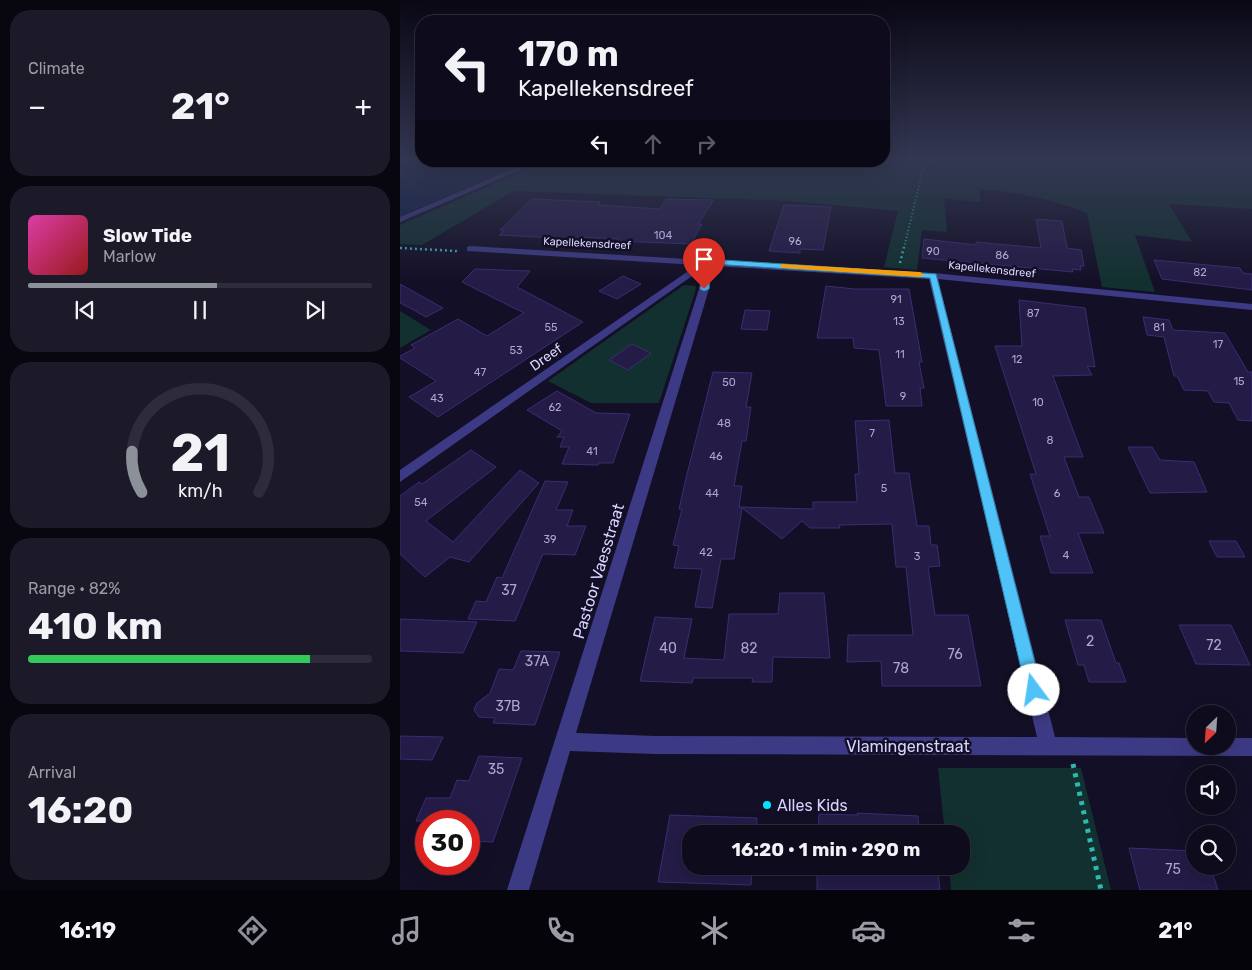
<!DOCTYPE html>
<html lang="en">
<head>
<meta charset="utf-8">
<style>
  body { margin:0; font-family:Rubik,sans-serif; background:#1c1929; color:#f1f3f6; height:100vh; display:flex; flex-direction:column; font-size:19px; white-space:nowrap }
  * { box-sizing:border-box; margin:0 }
  p { font-size:16px; color:#9b9ba3 }
  .icon { flex:none; width:28px; height:28px; fill:none; stroke:currentColor; stroke-width:2; stroke-linecap:round; stroke-linejoin:round }
  .map { position:relative; flex:1; overflow:hidden }
  .sheet { display:flex; flex-direction:column; gap:10px; padding:10px; background:#08060f; width:400px }
  .sheet>* { flex:none }
  .banner { position:absolute; left:15px; top:15px; width:475px; height:152px; border-radius:20px; box-shadow:0 5px 20px #0002,0 0 0 1px #2e2b3b; background:#0e0b1c; color:#f1f3f6; overflow:hidden }
  .needle { width:32px; rotate:205deg }
  .controls { position:absolute; left:786px; top:705px; display:grid; gap:10px }
  .controls a { display:grid; place-items:center; width:50px; height:50px; border-radius:50%; background:#0e0b1c; box-shadow:0 5px 20px #0002,0 0 0 1px #2e2b3b; font-size:25px }
  .speed { position:absolute; left:15px; top:810px; display:flex; gap:10px; font-size:25px; font-weight:700; text-align:center }
  .speed>* { display:grid; place-content:center; width:65px; height:65px; border-radius:50%; background:#0e0b1c; box-shadow:0 5px 20px #0002,0 0 0 1px #2e2b3b; line-height:1 }
  .speed .limit { border:8px solid #d22; background:#fff; color:#111 }
  .pin { position:absolute; display:grid; place-items:center; width:42px; height:42px; color:#fff; margin:-51px -21px; border-radius:50% 50% 50% 0; rotate:-45deg; box-shadow:0 0 5px #0007 }
  .pin .icon { rotate:45deg }
  .me { position:absolute; width:55px; margin:-28px; rotate:346deg; stroke-linejoin:round; filter:drop-shadow(0 0 4px #0008) }
  .turn { display:flex; align-items:center; gap:18px; height:105px; padding:0 20px; font-size:22px }
  .turn .icon { width:65px; height:65px; stroke-width:2.5 }
  .turn b { display:block; font-size:35px; line-height:42px }
  .lanes { display:flex; align-items:center; height:48px; padding:0 20px; background:#0003; justify-content:center; gap:25px; direction:ltr }
  .lanes .off { opacity:.35 }
  .big { font-size:38px; font-weight:700; line-height:1.1 }
  .sheet .widget { flex:1; display:flex; flex-direction:column; justify-content:center; gap:8px; min-width:0; padding:0 18px; border-radius:20px; background:#1c1929 }
  .sheet .dial { align-items:center; gap:0 }
  .dial svg { height:130px; overflow:visible; fill:none; stroke:#2e2b3b; stroke-width:7; stroke-linecap:round; text-anchor:middle }
  .dial text { fill:#f1f3f6; stroke:none }
  .song { display:flex; align-items:center; gap:15px }
  .cover { width:60px; height:60px; border-radius:8px; background:linear-gradient(135deg,hsl(320 70% 55%),hsl(0 70% 35%)) }
  .played { height:5px; border-radius:2px; background:linear-gradient(90deg,#8c9099 55%,#2e2b3b 55%) }
  .keys { display:flex; justify-content:space-around; direction:ltr }
  .heat { display:flex; justify-content:space-between; align-items:center; font-size:28px; direction:ltr }
  .charge { height:8px; border-radius:4px; background:linear-gradient(90deg,#34c759 82%,#2e2b3b 0) }
  .trip { position:absolute; left:282px; top:825px; width:288px; height:50px; border-radius:20px; background:#0e0b1c; box-shadow:0 5px 20px #0002,0 0 0 1px #2e2b3b; font-weight:700; line-height:50px; text-align:center }
  .tabs { display:flex; height:80px; justify-content:space-around; align-items:center; background:#06040b; color:#9b9ba3 }
  .tabs .icon { width:35px; height:35px }
  .tabs .on { color:#8c9099 }
  .tabs b { font-size:22px; color:#f1f3f6 }
  main { display:flex; flex:1; min-height:0 }
  .map>svg:first-child { display:block }
</style>
</head>
<body>
<main>
<section class="sheet">
<div class="widget"><p>Climate</p>
<div class="heat"><a>−</a><b class="big">21°</b><a>+</a></div>
</div>
<div class="widget">
<div class="song"><i class="cover"></i><div><b>Slow Tide</b><p>Marlow</p></div></div>
<div class="played"></div>
<div class="keys"><svg class="icon" aria-label="previous" viewBox="0 0 24 24"><path d="M18 5L8 12l10 7zM5 5v14"/></svg><svg class="icon" aria-label="pause" viewBox="0 0 24 24"><path d="M8 5v14M16 5v14"/></svg><svg class="icon" aria-label="next" viewBox="0 0 24 24"><path d="M6 5l10 7-10 7zM19 5v14"/></svg></div>
</div>
<div class="widget dial"><svg viewBox="0 0 100 80">
<path d="M14 69A42 42 0 1 1 86 69"/>
<path d="M14 69A42 42 0 0 1 8 44" stroke="#8c9099"/>
<text x="50" y="56" font-size="32" font-weight="700">21</text>
<text x="50" y="72" font-size="11">km/h</text>
</svg></div>
<div class="widget"><p>Range · 82%</p><b class="big">410 km</b><div class="charge"></div></div>
<div class="widget"><p>Arrival</p><b class="big">16:20</b></div>
</section>
<div class="map">
<svg width="852" height="890" viewBox="0 0 852 890">
  <rect width="100%" height="100%" fill="#130f26"/>
  <path fill="#12302f" d="M484,158H791L841,165L843,158H852V209L769,204L792,242L735,235L755,292L702,287L687,213C652,199 616,192 579,189L581,202L544,199L547,232L522,230L517,270L484,267L498,211L390,201L114,191L22,245L0,244V225L147,161H484Z
    M284,285L296,286L295,292L259,403H191L148,381Z
    M0,311L31,330L0,348Z
    M538,768H681L711,890H551L549,866H561V834H545Z"/>
  <path fill="#0a1f44" d="M20,158L21,161H128L0,216V166Z"/>
  <path fill="#241b47" stroke="#3b2d73" d="M132,199L200,202L199,205L260,209L266,199L314,200L298,224H302L291,244L218,241L219,239L176,237L174,239L99,235L104,231L100,230Z
    M384,205L431,207L423,250L400,249V253L369,251Z
    M636,219L662,221L667,248L681,250L684,266H680L681,270L672,269L673,272L522,258L524,239L576,245V242L641,248Z
    M754,260L840,268L843,273L852,274V290L762,279Z
    M75,269L130,271L117,287L183,322L38,417L9,397L36,381L0,358V356L15,348L11,345L58,319L87,336L124,313L62,282Z
    M223,276L241,284L217,299L199,291Z
    M0,284L43,308L26,317L10,308L0,303Z
    M426,286L455,289H509L522,362H519L524,388H520L522,406H486L479,350L454,348L453,338H417Z
    M619,300L685,308L695,367L687,366L692,375L653,376L683,457H664L679,497H689L704,533H678L693,573H651L640,536H650L630,474H636L595,346H622Z
    M345,310L370,311L367,330L341,329Z
    M743,317L769,320L773,330L825,333L848,372H852V421L838,420L829,403L814,402L808,391L784,390L777,376H774L764,337L747,335Z
    M232,344L251,353L228,370L209,360Z
    M313,372L352,373L346,407H351L346,441H342L334,486H342L339,507L413,509V502H457L455,474H459L455,421L489,420L495,473H509L517,526H529L531,545H537L540,566L528,567L535,615H568L581,686H482L481,661L447,662L448,635H513L506,567H496L492,524L439,525L440,528H410L402,521L382,539L342,508L334,559H321L312,608L295,607L302,569L274,568L279,546L273,545L282,509H279L286,478Z
    M157,391L196,413L230,414L213,463H199L198,465L162,464L169,447H160L164,437H157L162,431L127,410Z
    M728,447H752L760,460L794,462L807,492L750,493Z
    M71,450L96,467L26,521L53,542L120,470L139,483L69,562L50,557L25,577L0,554V496L19,482L22,484Z
    M145,481L168,482L156,510H173L167,526H186L175,555L143,554L115,621L68,619L76,601L86,602L97,577L102,578Z
    M809,541H836L845,557H817Z
    M380,593H424L430,658L373,657L372,682H352L353,678H293L292,683L240,681L255,617L292,619L284,658L324,660L329,614H378Z
    M0,619L77,622L63,653L0,651Z
    M665,620H701L716,663H719L726,682H689L684,665H678Z
    M779,625H831L850,665L796,664Z
    M121,651L160,652L135,725L93,723L95,718L79,717L74,710L77,703L90,693L99,669L113,670Z
    M0,736L43,737L32,760L0,759Z
    M79,756L122,758L93,842L69,841V821H16L26,798H50L57,780L69,781Z
    M457,813L518,816L519,834H418L419,814L458,815Z
    M270,815L357,818L356,834H291V866H352L351,885L258,882Z
    M729,848L795,851V866H810L818,890H740Z
    M417,866H521L522,870L538,871L540,890H417Z"/>
  <g fill="none" stroke-linecap="round" stroke-linejoin="round">
    <path stroke="#2fb8b0" stroke-width="2" stroke-dasharray="1 2.5" stroke-linecap="butt" d="M812,158L852,166
      M504,248L525,161L534,162L542,158"/>
    <path stroke="#2fb8b0" stroke-width="2.5" stroke-dasharray="2 3" stroke-linecap="butt" d="M0,248L57,251
      M500,263L504,247"/>
    <path stroke="#2fb8b0" stroke-width="5" stroke-dasharray="4 5.5" stroke-linecap="butt" d="M673,764L701,890"/>
    <path fill="#3d3a85" fill-rule="evenodd" d="M2,158H12L0,164V159Z
      M131,161H141L0,222V217Z
      M70,246L304,260L308,258L312,260L533,273L852,304V310L538,279L655,737L795,738V746H828V738H852V756L255,754L170,751L129,890H107L299,289L302,269L0,482V470L297,265L67,251V247ZM312,266L529,279L637,737L255,736L176,733L309,289Z"/>
  </g>
  <linearGradient id="sky" x2="0" y2="1"><stop stop-color="#0a0815"/><stop offset="0.56" stop-color="#333752"/><stop offset="1" stop-color="#333752" stop-opacity="0"/></linearGradient>
  <rect width="852" height="283" fill="url(#sky)"/>
  <path fill="#4fc3f7" stroke="#337fa1" d="M308,259L536,274L642,690L640,695L634,697L628,695L626,690L530,278L312,264L309,289L304,291L300,289L304,261Z"/>
  <path fill="#f59e0b" d="M381,264L520,272L524,275L520,277L384,268H381Z"/>
  <circle fill="#00e5ff" stroke="#130f26" stroke-width="2" cx="367" cy="805" r="5"/>
  <g text-anchor="middle" stroke-width="5" stroke-linejoin="round" paint-order="stroke">
    <g font-size="11" fill="#aca6d1">
      <text x="263" y="239">104</text>
      <text x="395" y="245">96</text>
      <text x="533" y="255">90</text>
      <text x="602" y="259">86</text>
      <text x="800" y="276">82</text>
      <text x="496" y="303">91</text>
      <text x="633" y="317">87</text>
      <text x="499" y="325">13</text>
      <text x="151" y="331">55</text>
      <text x="759" y="331">81</text>
      <text x="818" y="348">17</text>
      <text x="116" y="354">53</text>
      <text x="500" y="358">11</text>
      <text x="617" y="363">12</text>
      <text x="80" y="376">47</text>
      <text x="839" y="385">15</text>
      <text x="329" y="386">50</text>
      <text x="503" y="400">9</text>
      <text x="37" y="402">43</text>
      <text x="638" y="406">10</text>
      <text x="155" y="411">62</text>
      <text x="324" y="427">48</text>
      <text x="472" y="437">7</text>
      <text x="650" y="444">8</text>
      <text x="192" y="455">41</text>
      <text x="316" y="460">46</text>
      <text x="484" y="492">5</text>
      <text x="312" y="497">44</text>
      <text x="657" y="497">6</text>
      <text x="21" y="506">54</text>
      <text x="150" y="543">39</text>
      <text x="306" y="556">42</text>
      <text x="666" y="559">4</text>
      <text x="517" y="560">3</text>
    </g>
    <g font-size="11" fill="#d9d4ff" stroke="#130f26">
      <text transform="translate(187 243) rotate(3)" y="4">Kapellekensdreef</text>
      <text transform="translate(592 269) rotate(6)" y="4">Kapellekensdreef</text>
    </g>
    <g font-size="14" fill="#d9d4ff" stroke="#130f26">
      <text transform="translate(146 357) rotate(-35)" y="5">Dreef</text>
    </g>
    <g font-size="14" fill="#aca6d1">
      <text x="109" y="595">37</text>
      <text x="690" y="646">2</text>
      <text x="814" y="650">72</text>
      <text x="268" y="653">40</text>
      <text x="349" y="653">82</text>
      <text x="555" y="659">76</text>
      <text x="137" y="666">37A</text>
      <text x="501" y="673">78</text>
      <text x="108" y="711">37B</text>
      <text x="96" y="774">35</text>
      <text x="773" y="874">75</text>
    </g>
    <g font-size="16" fill="#d9d4ff" stroke="#130f26">
      <text transform="translate(198 571) rotate(-73)" y="6">Pastoor Vaesstraat</text>
      <text x="508" y="752">Vlamingenstraat</text>
    </g>
    <g font-size="16" fill="#d9d4ff" stroke="#130f26" text-anchor="start">
      <text x="377" y="811">Alles Kids</text>
    </g>
  </g>
</svg>
<div class="controls">
<a><svg class="needle" viewBox="-14 -14 28 28"><path d="M0-13l5 13h-10z" fill="#e53935"/><path d="M0 13l5-13h-10z" fill="#9b9ba3"/></svg></a>
<a><svg class="icon" aria-label="sound" viewBox="0 0 24 24"><path d="M4 9h4l5-4v14l-5-4H4zM17 9q2 3 0 6"/></svg></a>
<a><svg class="icon" aria-label="search" viewBox="0 0 24 24"><circle cx="10" cy="10" r="6"/><path d="M15 15l6 6"/></svg></a>
</div>
<div class="speed"><div class="limit">30</div></div>
<div class="pin" style="left:304px;top:289px;background:#d93025"><svg class="icon" aria-label="arrive" viewBox="0 0 24 24"><path d="M6 21V4h12l-3 4 3 4H6"/></svg></div>
<svg class="me" style="left:634px;top:690px" viewBox="-20 -20 40 40"><circle r="19" fill="#fff"/><path d="M0-13L10 11 0 6-10 11z" fill="#4fc3f7"/></svg>
<div class="trip">16:20 · 1 min · 290 m</div>
<div class="banner">
<div class="turn"><svg class="icon" aria-label="left" viewBox="0 0 24 24"><path d="M17 20v-9H6M10 6l-5 5 5 5"/></svg><div><b>170 m</b>Kapellekensdreef</div></div>
<div class="lanes"><svg class="icon" aria-label="left" viewBox="0 0 24 24"><path d="M17 20v-9H6M10 6l-5 5 5 5"/></svg><svg class="icon off" aria-label="ahead" viewBox="0 0 24 24"><path d="M12 20V5M6 11l6-6 6 6"/></svg><svg class="icon off" aria-label="right" viewBox="0 0 24 24"><path d="M7 20v-9h11M14 6l5 5-5 5"/></svg></div>
</div>
</div>
</main>
<nav class="tabs">
<b>16:19</b>
<svg class="icon on" aria-label="directions" viewBox="0 0 24 24"><path d="M12 3l9 9-9 9-9-9zM9 14v-3h6M13 9l2 2-2 2"/></svg>
<svg class="icon" aria-label="music" viewBox="0 0 24 24"><path d="M9 18V5l10-2v13"/><circle cx="6" cy="18" r="3"/><circle cx="16" cy="16" r="3"/></svg>
<svg class="icon" aria-label="phone" viewBox="0 0 24 24"><path d="M5 4h4l2 5-3 2q2 4 5 5l2-3 5 2v4C11 20 4 13 5 4z"/></svg>
<svg class="icon" aria-label="climate" viewBox="0 0 24 24"><path d="M12 3v18M4 7l16 10M4 17L20 7"/></svg>
<svg class="icon" aria-label="car" viewBox="0 0 24 24"><path d="M5 17H2v-5l4-1 3-4h7l3 4 3 1v5h-3M9 17h6M6 11h13"/><circle cx="7" cy="17" r="2"/><circle cx="17" cy="17" r="2"/></svg>
<svg class="icon" aria-label="filters" viewBox="0 0 24 24"><path d="M4 7h16M4 17h16"/><circle cx="9" cy="7" r="2"/><circle cx="15" cy="17" r="2"/></svg>
<b>21°</b>
</nav>
</body>
</html>
